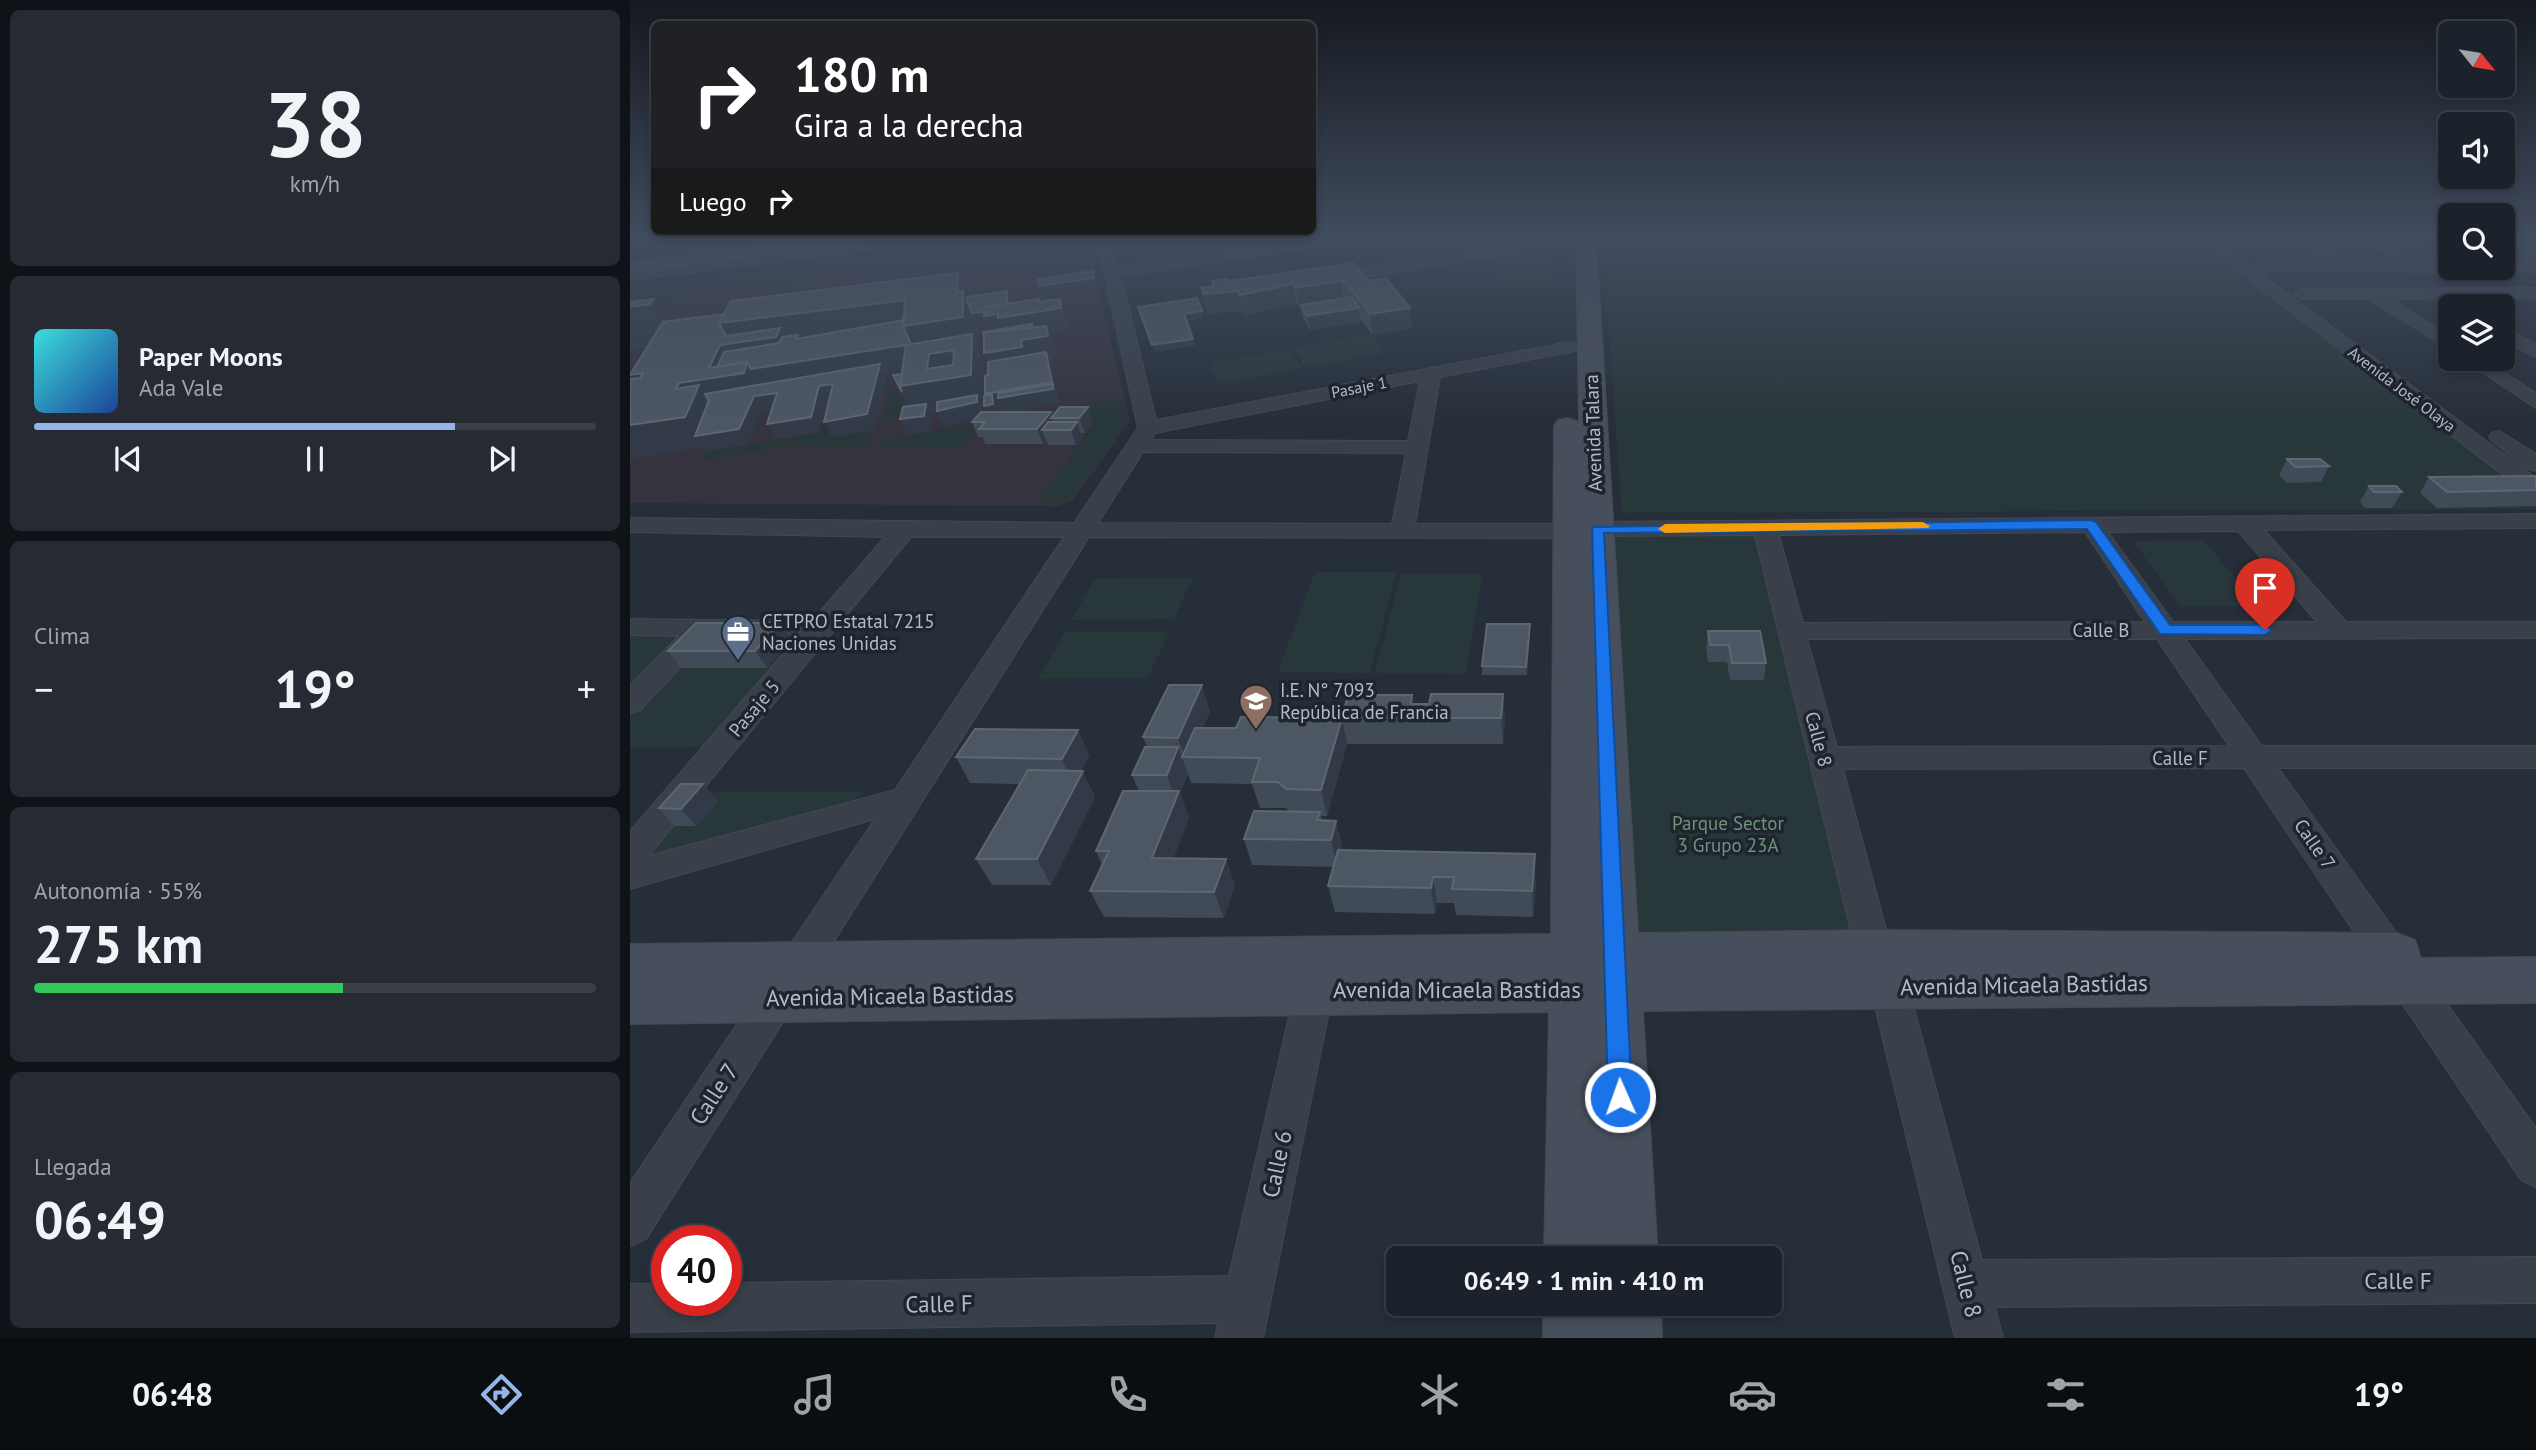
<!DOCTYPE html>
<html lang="es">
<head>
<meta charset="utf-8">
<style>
  body { margin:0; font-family:"PT Sans",sans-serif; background:#252a33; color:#f1f3f6; height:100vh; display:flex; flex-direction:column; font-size:26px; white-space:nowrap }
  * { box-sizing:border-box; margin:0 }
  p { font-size:23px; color:#a0a4a9 }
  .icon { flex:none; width:38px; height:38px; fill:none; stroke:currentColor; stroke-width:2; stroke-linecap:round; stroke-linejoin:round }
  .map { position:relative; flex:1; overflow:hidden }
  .sheet { display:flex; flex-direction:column; gap:10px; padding:10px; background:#0f1318; width:630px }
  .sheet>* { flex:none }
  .banner { position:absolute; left:21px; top:21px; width:665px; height:214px; border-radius:10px; box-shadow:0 4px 10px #0003,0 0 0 2px #3a3f47; background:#202124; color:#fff; overflow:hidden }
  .needle { width:46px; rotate:120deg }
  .buttons { position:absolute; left:1808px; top:21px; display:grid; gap:14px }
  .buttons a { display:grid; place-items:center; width:77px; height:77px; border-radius:10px; background:#1c222b; box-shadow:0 4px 10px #0003,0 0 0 2px #3a3f47; font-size:35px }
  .speed { position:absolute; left:21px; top:1225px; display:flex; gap:14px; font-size:35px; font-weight:700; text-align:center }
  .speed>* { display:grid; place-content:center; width:91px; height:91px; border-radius:50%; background:#1c222b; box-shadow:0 4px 10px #0003,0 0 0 2px #3a3f47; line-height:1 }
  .speed .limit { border:10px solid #d22; background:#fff; color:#111 }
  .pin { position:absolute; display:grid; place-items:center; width:60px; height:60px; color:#fff; margin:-72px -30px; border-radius:50% 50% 50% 0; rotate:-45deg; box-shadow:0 0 7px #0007 }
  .pin .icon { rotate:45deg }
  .me { position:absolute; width:77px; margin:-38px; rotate:358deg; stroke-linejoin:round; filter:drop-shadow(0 0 5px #0008) }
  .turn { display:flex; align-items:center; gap:24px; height:147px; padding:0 28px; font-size:32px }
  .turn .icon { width:91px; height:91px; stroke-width:2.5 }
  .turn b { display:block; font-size:49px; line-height:60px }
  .then { display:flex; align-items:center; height:66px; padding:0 28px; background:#0003; gap:14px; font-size:26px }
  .big { font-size:52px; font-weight:700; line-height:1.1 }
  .sheet .card { flex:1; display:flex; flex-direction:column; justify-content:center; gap:10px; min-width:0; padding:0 24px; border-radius:10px; background:#252a33 }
  .sheet .dial { align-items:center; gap:0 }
  .dial b { font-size:91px; line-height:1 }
  .song { display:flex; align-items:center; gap:21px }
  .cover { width:84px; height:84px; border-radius:10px; background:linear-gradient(135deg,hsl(180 70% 55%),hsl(220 70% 35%)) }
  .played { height:7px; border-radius:4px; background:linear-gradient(90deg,#94b4ea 75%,#3a3f47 75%) }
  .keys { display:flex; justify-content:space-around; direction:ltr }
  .heat { display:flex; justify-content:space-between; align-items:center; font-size:38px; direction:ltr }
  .charge { height:10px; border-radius:5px; background:linear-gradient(90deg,#34c759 55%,#3a3f47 0) }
  .trip { position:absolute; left:756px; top:1246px; width:396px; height:70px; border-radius:10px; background:#1c222b; box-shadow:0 4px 10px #0003,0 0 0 2px #3a3f47; font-weight:700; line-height:70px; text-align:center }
  .menu { display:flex; height:112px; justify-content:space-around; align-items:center; background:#0b0e11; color:#a0a4a9 }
  .menu .icon { width:49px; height:49px }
  .menu .selected { color:#94b4ea }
  .menu b { font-size:32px; color:#f1f3f6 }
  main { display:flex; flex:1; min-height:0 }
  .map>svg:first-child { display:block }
</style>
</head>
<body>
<main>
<section class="sheet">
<div class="card dial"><b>38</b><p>km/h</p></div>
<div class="card">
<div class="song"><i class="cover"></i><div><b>Paper Moons</b><p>Ada Vale</p></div></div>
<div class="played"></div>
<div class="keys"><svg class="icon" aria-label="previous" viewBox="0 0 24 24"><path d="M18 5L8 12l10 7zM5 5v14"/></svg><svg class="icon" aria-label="pause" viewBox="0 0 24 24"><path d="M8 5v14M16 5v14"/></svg><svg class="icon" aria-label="next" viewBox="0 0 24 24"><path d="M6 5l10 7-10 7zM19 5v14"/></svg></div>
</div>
<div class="card"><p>Clima</p>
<div class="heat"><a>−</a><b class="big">19°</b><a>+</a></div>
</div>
<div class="card"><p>Autonomía · 55%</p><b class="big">275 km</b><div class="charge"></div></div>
<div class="card"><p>Llegada</p><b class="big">06:49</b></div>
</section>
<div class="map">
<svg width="1906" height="1338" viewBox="0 0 1906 1338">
  <rect width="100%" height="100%" fill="#262e39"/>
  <path fill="#35333e" d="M445,244L448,249L459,247L500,421L442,501L428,506L0,503V331L43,296Z"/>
  <path fill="#28373a" d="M106,238H199L0,264V251Z
    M377,238H454V242L50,293L0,331V286Z
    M972,238H1395L1407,250L1575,248L1906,496V509L992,513Z
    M918,251L924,252L922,289H863L868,256Z
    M741,334L755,353L675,368L664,348Z
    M660,349L672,368L588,384L579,363Z
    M267,390L276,411L275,417L252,420L258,392Z
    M493,398L498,421L442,497L429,503L408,502L466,422H434L424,427L357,426L360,422Z
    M206,400L197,438L243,431L238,447L158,446L74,459L77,452L190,433L199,401Z
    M345,423L350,426L329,447H249L250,442Z
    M1126,534L1223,933L1004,936L981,535Z
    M1574,540L1628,606L1551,607L1503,541Z
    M685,572H766L740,673L648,672Z
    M771,573L852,574L836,674L745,673Z
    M563,578L544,619L441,620L465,579Z
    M540,631L518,678L408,679L435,632Z
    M181,633L82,747L0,748V709L75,634Z
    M0,635H52L0,686Z
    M70,791L236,792L222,800L19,856Z"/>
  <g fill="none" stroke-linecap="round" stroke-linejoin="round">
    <defs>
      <path id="street" d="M0,238H28L0,245Z
        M271,238H317L310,242L0,280V270Z
        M463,238H477L488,267L687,238H725L718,242L491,276L526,420L939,342L945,343L948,347L945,351L810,377L785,524H938L946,526L950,531L946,536L938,538L459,537L16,1239L0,1246V1183L245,819L0,889V831L167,638L79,637L10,710L0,713V686L49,636L0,635V619L182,621L255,537L0,532V518L444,523L508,428L474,273ZM790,381L778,441L521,440L525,433ZM513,452L776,453L762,524L468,523ZM281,537H434L265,790L18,856Z
        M927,238H943L945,241L938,245L695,283L687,278L695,273Z
        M1565,238H1582L1906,478V496L1898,494Z
        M1665,238H1682L1717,262H1768L1732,238H1750L1790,262H1820V268H1827L1820,272L1628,270L1626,267L1634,262H1696Z
        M1799,238L1820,240V250Z
        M1872,238H1886L1906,248V259L1872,243Z
        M1872,262H1906V272L1866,270L1865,268H1872Z
        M1906,288V298L1762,299L1820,337V350L1739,299H1671L1663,294L1671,289Z
        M1872,327L1906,344V357L1872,340Z
        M1832,359H1853L1906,393V408Z
        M1869,431L1906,454V471L1898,469L1862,441L1859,437L1862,433Z
        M1906,514V528L1634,530L1716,622H1906V638L1555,639L1632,746H1906V768H1648L1906,1128V1187L1891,1180L1614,768L1213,769L1262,952L1257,963L1244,968L1231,963L1226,952L1125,535L967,536L959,534L955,529L959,524L967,522ZM1608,531L1687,622H1543L1478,532ZM1455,532L1515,622L1173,623L1149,535ZM1177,639H1527L1599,746L1207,747Z
        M1259,969L1272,974L1278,986L1352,1260L1906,1257V1303L1365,1307L1373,1338H1325L1240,986L1246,974Z
        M684,974L697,979L703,991L633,1338H585L588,1323L0,1332V1284H37V1300H96V1283L599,1276L665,991L671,979Z"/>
      <path id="secondary" d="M182,238H240L230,244L0,274V262Z
        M946,238H966L1008,933L1244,930L1767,933L1785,940L1791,958L1906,957V1003L1013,1011L1028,1258H914L919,1012L0,1024V944L921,934L924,426L928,420L938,418L949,422Z
        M913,1304H1031L1032,1338H913Z"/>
    </defs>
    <use href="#street" stroke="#424952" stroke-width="2"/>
    <use href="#secondary" stroke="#424952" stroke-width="2"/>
    <use href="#street" fill="#394049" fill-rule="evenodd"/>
    <use href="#secondary" fill="#484f5c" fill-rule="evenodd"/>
  </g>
  <path fill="#414a57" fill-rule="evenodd" d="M606,238H626L628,248L612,251Z
    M1402,238H1493L1490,248L1413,249Z
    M1504,238H1578L1574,248H1516Z
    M582,281H738L782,328L742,335L731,319V322L680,330L673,318L671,307L669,308L667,304L614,315L612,311L578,314L571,288L583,286Z
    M337,297L381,303L410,302L436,319L438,329L419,332L424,346L425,357L418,358L421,367L429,404L380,412L422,417L430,407L463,422L455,433H451L452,437L446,445H418L416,440L413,444H355L353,437H348L342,422L344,419L314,426L307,412L300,413L303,419L301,431L277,435L279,406L263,375L272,374V369L253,372L256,379L244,430L202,437L199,401H197L189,432L145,439L142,410L132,411L118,444L75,451L72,447L0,459V379H2L18,347L0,349V302L37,321ZM358,325L360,330L358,375L355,394L356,412H353L351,404H353V362L348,350V330L347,327ZM368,407H371L373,412H368Z
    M1657,459L1699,466L1691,482L1657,483L1649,475Z
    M1906,476V506L1807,508L1790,493L1799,477Z
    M1739,486L1772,492L1762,508H1735L1730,502Z
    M1078,631L1136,663L1134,680H1100L1097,662H1078L1076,648Z
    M900,633L897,675H852V666Z
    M161,640L137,668H51L38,651Z
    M873,694L875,720L873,744H717L697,816H691L692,821H706L712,847L711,850L906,880L903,917L826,915L824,903H807L805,914L705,912L698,886L703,867L622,865L614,839L659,811L656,808H630L622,784L561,783L558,774L550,793L559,818L543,859L605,885L594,918L474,917L460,891L472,865L466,851L509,791L502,775L517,747L513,737L580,711L573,728H606L712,718L783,704H799Z
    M448,730L459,756L451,771L465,797L421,885H362L346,859L390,784L340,783L326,757Z
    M88,802L66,826H44L29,808Z"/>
  <path fill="#313a46" d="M610,238H626L628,248L612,251Z
    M651,238H670L671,242L653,245Z
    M463,271L466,285L411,293L409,286Z
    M328,273L342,310L377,291L382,305L413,311L430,299L436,319L438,329L419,332L424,346L425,357L418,358L421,367L429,404L374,413L371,407H368L369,419L360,421L354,406L360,405L355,394L363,374L354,353L362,336L358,325L347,327L348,330V350L353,362V404H351L353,410L354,417L314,426L307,412L300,413L303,419L301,431L277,435L270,419L283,416L270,386L297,369L298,365L253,372L256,379L244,430L202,437L194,422L248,372L147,393L156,408L132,411L118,444L75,451L72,447L0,459V425L46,389L49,383L79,368L89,323L327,292Z
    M711,281L714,300L671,305V307L669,308L666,288Z
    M663,284L667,304L614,315L610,295Z
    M608,291L612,311L578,314L574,294Z
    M24,299L47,338L43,343L0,349V307Z
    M729,308L731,322L680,330L677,316Z
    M780,308L782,328L742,335L740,314Z
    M572,311L574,318L556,321L554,314Z
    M563,339L565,346L524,352L522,345Z
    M13,373L18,404L0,376Z
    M203,384L211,399L197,401L189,432L145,439L137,424L189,386Z
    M458,407L463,422L455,433L449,418Z
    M421,412L425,429L412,430L416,440L413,444L407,429Z
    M447,422L452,437L446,445L441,430Z
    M150,623L161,640L137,668L125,651Z
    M900,624V633L897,675L896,667Z
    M572,685L580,711L560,757H555L548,738Z
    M873,694L875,720L873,744L871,718Z
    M712,718L717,744L697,816L691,790Z
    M448,730L459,756L444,785L432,759Z
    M548,747L558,774L550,793L559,818L533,885L522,858L546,800L537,775Z
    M453,771L465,797L421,885L407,859Z
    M73,784L88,802L66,826L51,809Z
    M706,821L712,847L707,867L701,840Z
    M905,854L906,880L903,917L902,891Z
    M596,859L605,885L594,918L584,892Z
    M803,877L807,903L805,914L801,888Z"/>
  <path fill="#4d5763" stroke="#5e6672" stroke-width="2" fill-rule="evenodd" d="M724,263L738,281L756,278L780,308L740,314L717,284L711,281L666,288L663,284L610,295L608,291L574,294L571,288L584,286L582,281L598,279L600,281Z
    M463,271L464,278L409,286L408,279Z
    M328,273L327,292L333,291V317L273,326L275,300L89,323L101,301Z
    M377,291V304L354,307V312L342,313L337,301V297Z
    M722,297L729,308L677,316L671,305Z
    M567,298L572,311L554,314L563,339L522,345L508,307Z
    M24,299L20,304L0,307V302Z
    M409,299V302L430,299L431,308L368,318V314L354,316V307Z
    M94,314L89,323L96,336L150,328L146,337L90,345L79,368L117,362L114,373L49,383L46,389L69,385L55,417L0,425V379L10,378L13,373L0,375L33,322Z
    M274,320L273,326L281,344L276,345L121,369L117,362L87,367L94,352L149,343L152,337L168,335L166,339Z
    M402,324V327L354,333V338L353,332Z
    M416,326L418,336L391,340L392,347L354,353V333Z
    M342,334L341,375L270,386L276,345ZM324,350L323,365L297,369L299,354Z
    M416,352L422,382L355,394V376L358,375V362Z
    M250,364L237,414L194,422L203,384L189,386L181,417L137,424L147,393L124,396L109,429L65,436L79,400H78L75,394Z
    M272,374L270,386L272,392L263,375Z
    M423,384V389L368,398V393Z
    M362,394L363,404L354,406V396Z
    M347,395V402L307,411V402Z
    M296,404L294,416L270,419L273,407Z
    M430,407H458L449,418H421Z
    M351,412H421L407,429H349L355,422H342Z
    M418,422H447L441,430H412Z
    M1657,459H1690L1699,466L1665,467Z
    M1906,476V490L1817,492L1799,477Z
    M1739,486H1766L1772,492H1744Z
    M66,623H150L125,651H38Z
    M857,624H900L896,667L852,666Z
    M1078,631H1130L1136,663H1102L1099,645H1080Z
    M539,685H572L548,738L513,737Z
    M801,694H873L871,718H712L691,790L656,789L648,782H622L630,758L552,757L565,728H606L611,717L712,718L718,695H782L781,704H799Z
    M345,729L448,730L432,759L326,757Z
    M515,747H548L537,775H502Z
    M398,770L453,771L407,859H346Z
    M51,784H73L51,809L29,808Z
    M493,791H549L522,858L596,859L584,892L460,891L479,851H466Z
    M624,811L690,812L687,820L706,821L701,840L614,839Z
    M708,850L905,854L902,891L822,889L824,877H803L801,888L698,886Z"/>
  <linearGradient id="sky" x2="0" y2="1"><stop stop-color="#15191f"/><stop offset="0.56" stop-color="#414c5f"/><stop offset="1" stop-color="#414c5f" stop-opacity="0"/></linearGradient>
  <rect width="1906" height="425" fill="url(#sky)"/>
  <path fill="#1a73e8" stroke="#114b97" stroke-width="2" d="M1461,520L1466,522L1540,625H1635L1642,630L1635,635L1530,634L1457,529L974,533L1002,1097L998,1105L990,1108L982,1105L978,1097L962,527Z"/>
  <path fill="#f59e0b" d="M1293,522L1300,526L1298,528L1035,533L1028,529L1035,524Z"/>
  <defs>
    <symbol id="office-pin" viewBox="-11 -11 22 30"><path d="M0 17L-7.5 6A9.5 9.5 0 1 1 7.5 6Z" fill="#5c6f8a" stroke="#1e252e"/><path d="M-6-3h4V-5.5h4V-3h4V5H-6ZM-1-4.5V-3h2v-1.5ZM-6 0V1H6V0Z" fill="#fff"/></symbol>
    <symbol id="school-pin" viewBox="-11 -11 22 30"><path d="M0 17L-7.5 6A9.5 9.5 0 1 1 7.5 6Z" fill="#8d6e63" stroke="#1e252e"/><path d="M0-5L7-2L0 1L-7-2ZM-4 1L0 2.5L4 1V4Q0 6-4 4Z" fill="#fff"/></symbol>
  </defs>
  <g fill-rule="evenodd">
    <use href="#office-pin" x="89" y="613" width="38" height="52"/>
    <use href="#school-pin" x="607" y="682" width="38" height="52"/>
  </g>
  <g text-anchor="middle" stroke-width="7" stroke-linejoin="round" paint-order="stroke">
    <g font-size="16" fill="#b5bbc5" stroke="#1e252e">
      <text transform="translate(729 387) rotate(-11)" y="6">Pasaje 1</text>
      <text transform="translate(1772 389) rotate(37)" y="6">Avenida José Olaya</text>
    </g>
    <g font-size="19" fill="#b5bbc5" stroke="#1e252e">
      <text transform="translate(963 433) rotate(-92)" y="7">Avenida Talara</text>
      <text x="1471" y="637">Calle B</text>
      <text transform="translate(124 708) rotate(-50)" y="7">Pasaje 5</text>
      <text transform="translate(1189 739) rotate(75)" y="7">Calle 8</text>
      <text x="1550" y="765">Calle F</text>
      <text transform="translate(1685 844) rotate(55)" y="7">Calle 7</text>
    </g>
    <g font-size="19" fill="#b5bbc5" stroke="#1e252e" text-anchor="start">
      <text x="132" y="628">CETPRO Estatal 7215<tspan x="132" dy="22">Naciones Unidas</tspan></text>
      <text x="650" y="697">I.E. N° 7093<tspan x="650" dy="22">República de Francia</tspan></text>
    </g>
    <g font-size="19" fill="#6f9378" stroke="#1e252e">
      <text x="1098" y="830">Parque Sector<tspan x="1098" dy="22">3 Grupo 23A</tspan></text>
    </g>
    <g font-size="23" fill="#b5bbc5" stroke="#1e252e">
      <text transform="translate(1394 985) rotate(-1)" y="8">Avenida Micaela Bastidas</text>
      <text x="827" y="998">Avenida Micaela Bastidas</text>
      <text transform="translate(260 996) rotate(-1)" y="8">Avenida Micaela Bastidas</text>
      <text transform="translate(84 1094) rotate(-57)" y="8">Calle 7</text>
      <text transform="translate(647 1164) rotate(-78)" y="8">Calle 6</text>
      <text x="1768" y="1289">Calle F</text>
      <text transform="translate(1336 1284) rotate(76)" y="8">Calle 8</text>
      <text transform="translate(309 1304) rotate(-1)" y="8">Calle F</text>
    </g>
  </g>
</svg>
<div class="buttons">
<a><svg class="needle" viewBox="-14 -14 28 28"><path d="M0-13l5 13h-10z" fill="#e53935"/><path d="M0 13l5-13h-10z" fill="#a0a4a9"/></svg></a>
<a><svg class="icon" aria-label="sound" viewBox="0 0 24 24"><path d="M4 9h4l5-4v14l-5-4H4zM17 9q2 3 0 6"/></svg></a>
<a><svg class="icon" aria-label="search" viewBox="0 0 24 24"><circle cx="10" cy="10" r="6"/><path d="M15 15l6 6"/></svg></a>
<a><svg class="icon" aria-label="layers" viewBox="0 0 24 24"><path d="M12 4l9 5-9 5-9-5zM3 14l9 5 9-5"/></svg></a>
</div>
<div class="speed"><div class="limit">40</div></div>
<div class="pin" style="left:1635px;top:630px;background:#d93025"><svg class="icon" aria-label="arrive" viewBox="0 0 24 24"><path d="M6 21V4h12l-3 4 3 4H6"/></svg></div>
<svg class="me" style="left:990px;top:1097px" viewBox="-20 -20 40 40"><circle r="17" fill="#1a73e8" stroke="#fff" stroke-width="3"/><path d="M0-11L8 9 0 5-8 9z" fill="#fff"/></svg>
<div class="trip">06:49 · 1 min · 410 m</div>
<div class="banner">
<div class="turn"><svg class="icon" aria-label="right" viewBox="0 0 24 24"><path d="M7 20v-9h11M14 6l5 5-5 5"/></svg><div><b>180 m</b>Gira a la derecha</div></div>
<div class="then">Luego<svg class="icon" aria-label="right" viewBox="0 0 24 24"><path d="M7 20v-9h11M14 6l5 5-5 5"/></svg></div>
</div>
</div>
</main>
<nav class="menu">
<b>06:48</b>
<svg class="icon selected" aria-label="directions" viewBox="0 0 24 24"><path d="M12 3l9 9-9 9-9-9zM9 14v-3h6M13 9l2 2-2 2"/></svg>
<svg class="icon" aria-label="music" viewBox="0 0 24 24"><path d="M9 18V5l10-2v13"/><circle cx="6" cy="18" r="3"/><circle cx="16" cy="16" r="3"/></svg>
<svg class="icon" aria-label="phone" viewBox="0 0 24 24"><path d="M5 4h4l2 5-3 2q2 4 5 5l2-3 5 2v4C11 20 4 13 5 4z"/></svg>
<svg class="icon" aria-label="climate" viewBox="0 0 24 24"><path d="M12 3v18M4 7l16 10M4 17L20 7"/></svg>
<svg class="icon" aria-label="car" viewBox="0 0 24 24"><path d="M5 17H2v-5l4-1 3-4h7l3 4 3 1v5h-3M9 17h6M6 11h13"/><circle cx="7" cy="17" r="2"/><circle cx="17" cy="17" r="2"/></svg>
<svg class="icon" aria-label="filters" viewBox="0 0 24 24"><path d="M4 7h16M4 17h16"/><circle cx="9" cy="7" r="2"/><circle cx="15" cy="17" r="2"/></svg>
<b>19°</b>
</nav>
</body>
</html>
